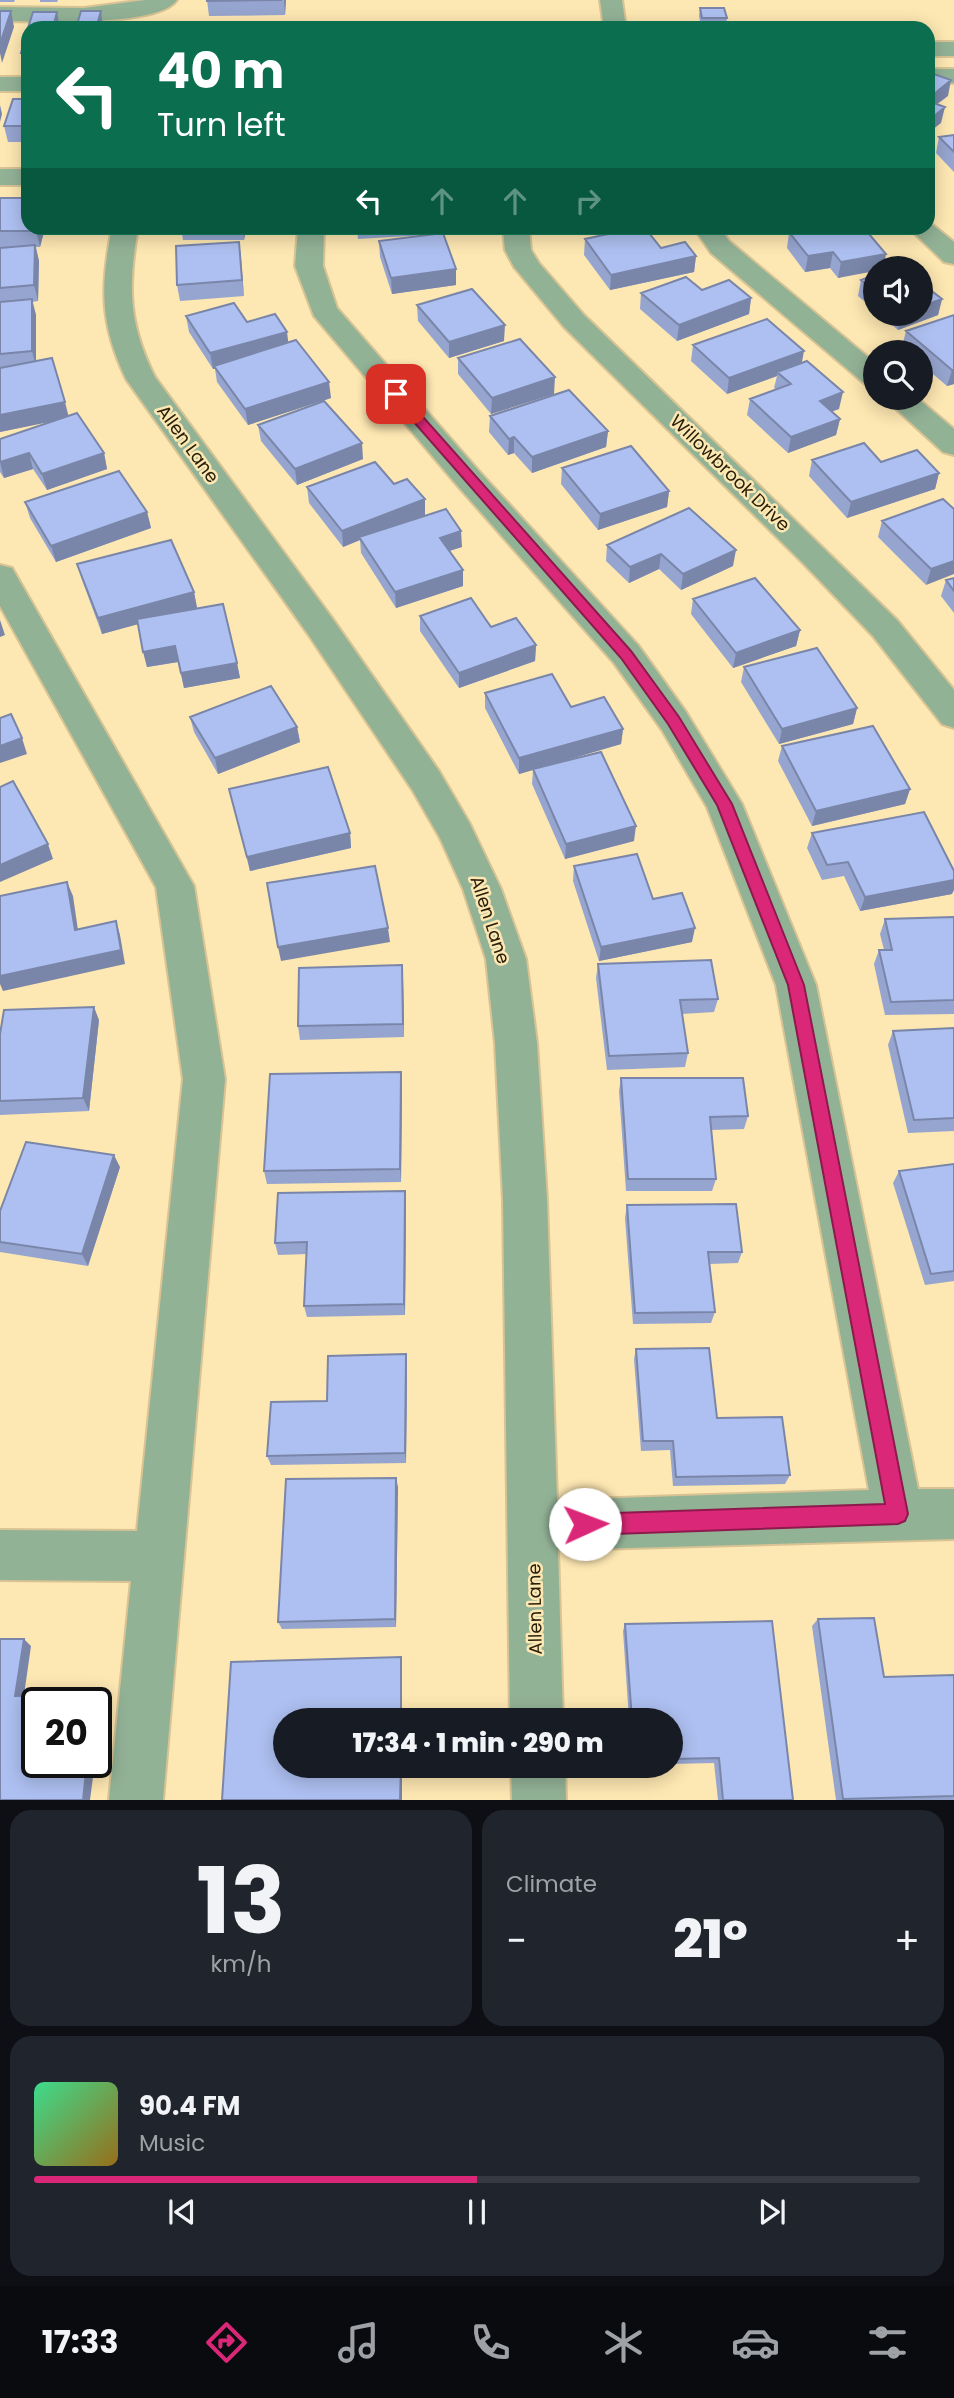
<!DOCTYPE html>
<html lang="en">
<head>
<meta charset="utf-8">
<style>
  body { margin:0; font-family:Poppins,sans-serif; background:#20242c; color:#f1f3f6; height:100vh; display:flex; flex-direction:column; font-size:26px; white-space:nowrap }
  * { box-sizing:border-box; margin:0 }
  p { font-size:23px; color:#9ea1a6 }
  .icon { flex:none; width:38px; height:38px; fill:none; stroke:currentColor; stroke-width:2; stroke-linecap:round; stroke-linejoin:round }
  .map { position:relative; height:1800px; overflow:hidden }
  .panel { display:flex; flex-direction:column; gap:10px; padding:10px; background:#0d0f14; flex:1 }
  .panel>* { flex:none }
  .guide { position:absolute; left:21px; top:21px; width:914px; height:214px; border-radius:21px; box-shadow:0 4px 18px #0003; background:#0b6e4f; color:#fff; overflow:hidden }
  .tools { position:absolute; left:863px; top:256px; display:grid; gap:14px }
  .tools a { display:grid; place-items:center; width:70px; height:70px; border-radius:50%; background:#171b24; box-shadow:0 4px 18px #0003; font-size:35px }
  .speed { position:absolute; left:21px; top:1687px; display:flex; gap:14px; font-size:35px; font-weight:700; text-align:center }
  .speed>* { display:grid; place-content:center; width:91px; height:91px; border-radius:50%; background:#171b24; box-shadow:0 4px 18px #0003; line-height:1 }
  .speed .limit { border:4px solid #111; border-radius:10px; background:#fff; color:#111 }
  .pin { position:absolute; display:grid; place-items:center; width:60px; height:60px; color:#fff; margin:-30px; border-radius:14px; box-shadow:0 4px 10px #0006 }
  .me { position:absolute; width:77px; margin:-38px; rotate:88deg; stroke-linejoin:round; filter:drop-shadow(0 0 5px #0008) }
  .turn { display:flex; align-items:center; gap:24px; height:147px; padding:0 21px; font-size:32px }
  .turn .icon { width:91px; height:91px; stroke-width:2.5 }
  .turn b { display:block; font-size:49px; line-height:60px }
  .lanes { display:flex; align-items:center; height:66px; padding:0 21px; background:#0003; justify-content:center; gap:35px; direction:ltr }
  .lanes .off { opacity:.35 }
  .big { font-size:52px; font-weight:800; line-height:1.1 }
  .panel .card { flex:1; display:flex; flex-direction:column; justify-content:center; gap:10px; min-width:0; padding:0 24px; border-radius:21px; background:#20242c }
  .panel .dial { align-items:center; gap:0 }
  .dial b { font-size:91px; line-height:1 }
  .song { display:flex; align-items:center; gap:21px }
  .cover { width:84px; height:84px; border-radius:10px; background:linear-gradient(135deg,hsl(150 70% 55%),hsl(40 70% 35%)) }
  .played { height:7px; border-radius:4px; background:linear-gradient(90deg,#db2777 50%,#363941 50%) }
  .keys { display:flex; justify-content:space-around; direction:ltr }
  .heat { display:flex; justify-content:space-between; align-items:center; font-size:38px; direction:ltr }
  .panel .tiles { flex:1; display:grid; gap:10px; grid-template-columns:1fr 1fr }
  .card:last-child { grid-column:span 2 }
  .trip { position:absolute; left:273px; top:1708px; width:410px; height:70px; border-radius:35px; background:#171b24; box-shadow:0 4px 18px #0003; font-weight:800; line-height:70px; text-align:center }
  .tab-bar { display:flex; height:112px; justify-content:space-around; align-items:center; background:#090b0e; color:#9ea1a6 }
  .tab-bar .icon { width:49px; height:49px }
  .tab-bar .selected { color:#db2777 }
  .tab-bar b { font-size:32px; color:#f1f3f6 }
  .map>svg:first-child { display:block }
</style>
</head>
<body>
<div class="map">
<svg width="954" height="1800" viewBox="0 0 954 1800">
  <rect width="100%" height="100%" fill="#fde7b2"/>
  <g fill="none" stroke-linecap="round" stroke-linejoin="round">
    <defs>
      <path id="minor" d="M145,0H177C158,28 34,21 0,21V7L84,8Z
        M600,0H622L626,28H604Z
        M928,42H954V56H928Z
        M928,69H954V83H928Z
        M0,77H28V91H0Z
        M0,169H28V185H0Z
        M928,221L954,242V264L944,262L909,228H928Z
        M112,228H138C128,286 128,323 155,377L332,618L439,771L470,824L501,889L526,959L537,1043L547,1200L557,1500L869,1490L776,985L707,807L662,730L614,663L456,484L314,316L295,266L298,228H324L323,266L337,308L478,470L638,645L686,712L742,804L816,985L918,1489H954V1539L558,1550L563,1720H510L503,1200L495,1043L486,959L463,889L440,838L413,791L308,634L126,379C100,324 100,287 112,228Z
        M503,228H529L531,250L539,263L584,315L897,620L954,690V728L942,724L873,636L804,564L564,327L514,267L505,250Z
        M694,228H720L729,241L875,363V387L865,384L711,253Z
        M883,397H916L954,429V455L943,452Z
        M0,565L12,568L194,886L225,1079L163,1800H109L131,1581L0,1580V1530L137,1531L183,1079L156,887L0,606Z
        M511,1766H565L566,1800H512Z"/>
    </defs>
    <use href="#minor" stroke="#d7c394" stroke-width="4"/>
    <use href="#minor" fill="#92b296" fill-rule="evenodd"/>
  </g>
  <path fill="#96a5cf" d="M0,0H15L14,2H0Z
    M40,0H58L57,2H40Z
    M207,0H286L285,15L209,16Z
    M700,8L727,18L726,26H701L699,16Z
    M28,29V68H24L21,53Z
    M28,99V142H8L4,126Z
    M954,135V172L936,153L939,137Z
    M0,198L45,228L40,247H36L39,261L38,301L32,302L36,315V361L68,416L104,453L107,469L47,490L33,469L4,478L0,472V439L55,420L0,432V248L11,247H0Z
    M181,228H246L244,240H183Z
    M357,228H439V234L456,269V285L392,294L380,257L379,241L426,235L358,239Z
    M563,228H645L661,248L696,256L694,272L610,290L584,255L585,239L617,232H564Z
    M769,228H814L886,254L883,268H875L838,278L830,268L805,272L787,248L789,233L774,235Z
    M239,242L244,296L180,301L177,285Z
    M875,275V310L858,296L861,280Z
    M702,290L751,298L749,314L677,341L640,309L641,293Z
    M942,299L938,315L898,330L878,313H920Z
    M417,305L504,341L449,358L418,321Z
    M954,315V384L947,386L920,363V352H908L902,347L906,331Z
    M186,316L288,343L331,398L248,425L217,382L215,369H213L189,332Z
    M693,345L802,363L839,409L832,411L840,419L836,435L788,453L747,415L750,399L776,389L774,388L777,376L727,394L691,361Z
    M458,358L554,394L491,414L458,374Z
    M490,416L608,431L606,447L532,473L514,453L508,455L489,432Z
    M258,425L363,459L297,485L261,441Z
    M812,460L881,462L939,473L935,489L847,518L809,476Z
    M562,468L669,491L667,507L598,530L561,484Z
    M394,484L425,499V515L412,520L462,547L450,551L463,586L396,608L361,553L360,540L343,547L309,503L307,487Z
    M25,502L147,512L151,528L56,562L30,518Z
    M954,509L926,585L878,537L882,521Z
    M607,545L733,566L681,590L659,569L629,583L606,561Z
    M77,564L194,592L197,608L237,663L240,678L184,688L178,662L147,667L138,624L102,634L82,580Z
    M954,578V613L941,596L946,580Z
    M693,599L800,630L796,646L733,668L691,614Z
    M420,616L491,627L536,645L535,661L459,688L420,631Z
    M744,667L857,708L853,724L779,744L741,682Z
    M485,693L571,707L623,729L621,744L546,766L634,841L565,859L532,784L533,770L519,774L485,708Z
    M190,717L297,727L300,742L218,774L194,732Z
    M782,746L910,789L905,804L812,826L778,761Z
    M229,789L350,833L351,848L250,871Z
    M812,833L952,894L860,911L844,876L822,880L807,848Z
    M574,866L653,899L692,942L599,961L573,881Z
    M954,917V1014L885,1015L874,964L879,950H884L880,934L885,919Z
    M598,964L718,999L714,1012L682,1014L688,1053L685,1067L607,1070L596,978Z
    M403,979L404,1037L300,1040L298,1026Z
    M99,1020L89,1111L0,1115V1034Z
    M954,1028V1131L908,1133L888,1045L893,1031Z
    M401,1072L402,1085L401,1182L267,1184L264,1171Z
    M621,1078L748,1116L744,1129L711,1130L716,1179L712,1191H626L619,1091Z
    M954,1164V1281L925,1285L893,1183L899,1171Z
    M120,1167L88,1266L0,1252V1211Z
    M406,1203L405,1315L307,1317L304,1306L307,1254L278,1255L275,1243Z
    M627,1205L742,1252L738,1263L709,1264L715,1312L711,1323L633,1324L625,1218Z
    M636,1349L717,1418L790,1475L785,1484L673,1486L670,1450L641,1451L634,1359Z
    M406,1354L407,1365L406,1463L271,1465L267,1456L327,1401Z
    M398,1487L396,1627L282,1629L278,1622Z
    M818,1619L884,1677L954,1675V1800H836L812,1626Z
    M625,1624L793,1800H718L714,1763L670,1764V1720H629L623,1631Z"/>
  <path fill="#7a86a9" d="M284,0H286L285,15Z
    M11,11L14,27L2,63L0,53V44Z
    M101,11L103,28H96Z
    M57,12L60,28H53Z
    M951,80L948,96L928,111V99Z
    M0,105L2,114L0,122Z
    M945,107L941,123L928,133V121Z
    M37,228H45L40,247L36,231Z
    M243,228H246L244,240Z
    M775,228H814V229L774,235Z
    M239,242L241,258L244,296L242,280Z
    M35,245L39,261L38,301L34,285Z
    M833,252L830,268L805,272L808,256Z
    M886,254L883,268H875V271L838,278L841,262Z
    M696,256L694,272L610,290L611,275Z
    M456,269V285L392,294L391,278Z
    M751,298L749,314L677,341L679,325Z
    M32,299L36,315V367L32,351Z
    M942,299L938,315L898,330L902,314L920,313V307Z
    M505,325L504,341L449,358V342Z
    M287,332L289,348L214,366L215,369H213L210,353Z
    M804,351L801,367L777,372V376L727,394L729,378Z
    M952,370H954V384L947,386Z
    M555,377L554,394L491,414L492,398Z
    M329,382L331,398L248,425L245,409Z
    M843,392L839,409L817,417L820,401Z
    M65,402L69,418L0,432V415Z
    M840,419L836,435L788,453L791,437Z
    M608,431L606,447L532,473V457Z
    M514,437V453L508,455L509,439Z
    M362,443L363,459L297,485L295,469Z
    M29,453L33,469L4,478L0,462Z
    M104,453L107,469L47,490L42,474Z
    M939,473L935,489L847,518L851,502Z
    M669,491L667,507L598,530L600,514Z
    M425,499V515L361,540L359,537L360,540L343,547L342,531Z
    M147,512L151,528L56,562L51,546Z
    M461,531L462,547L441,553L440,538Z
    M736,550L733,566L681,590L683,574Z
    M661,554L659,569L629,583L630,567Z
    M954,561V574L926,585L931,569Z
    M463,570V586L396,608L395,592Z
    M194,592L197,608L102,634L98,618Z
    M0,620L5,635L0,637Z
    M800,630L796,646L733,668L736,653Z
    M536,645L535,661L459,688V673Z
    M175,646L178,662L147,667L143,652Z
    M237,663L240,678L184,688L181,673Z
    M857,708L853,724L779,744L782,729Z
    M297,727L300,742L218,774L215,758Z
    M623,729L621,744L519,774V758Z
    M22,738L27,754L0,763V746Z
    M910,789L905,804L812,826L816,811Z
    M636,826L634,841L565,859L566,844Z
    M350,833L351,848L250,871L247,857Z
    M48,844L53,859L0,882V865Z
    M954,880V890L952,894L860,911L865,897Z
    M67,882L73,896L80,944L75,930Z
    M116,921L120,935L125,964L3,991L0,984V976Z
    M388,928L390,942L281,961L278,947Z
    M695,928L692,942L599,961L601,947Z
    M402,965L403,979L404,1037L403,1024Z
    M94,1007L99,1020L89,1111L83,1098Z
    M401,1072L402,1085L401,1182L400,1169Z
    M114,1155L120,1167L88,1266L82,1254Z
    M405,1191L406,1203L405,1315L404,1304Z
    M406,1354L407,1365L406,1463L405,1453Z
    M396,1478L398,1487L396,1627L395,1619Z
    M24,1639L31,1646L23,1702L15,1696Z
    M401,1657L402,1664V1720H401Z
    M95,1694L102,1700L96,1748V1703H94Z
    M87,1762H95L90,1800H83Z
    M401,1766H402V1800H400Z"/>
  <path fill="#aec0f1" stroke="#7a86a9" stroke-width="2" d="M207,0H282L207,1Z
    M700,8H724L727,18H702Z
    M0,11H11L0,44Z
    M81,11H101L96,28H76Z
    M33,12H57L53,28H28Z
    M126,23H144L142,28H125Z
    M169,23H187L186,28H168Z
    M28,29V53H21Z
    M928,72L951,80L928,99Z
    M13,99H28V126H4Z
    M928,101L945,107L928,121Z
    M954,135V152L939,137Z
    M0,198H28V228H37L36,231H0Z
    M636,228H645L661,248L685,242L696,256L611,275L585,239Z
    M817,228H864L886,254L841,262L833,252L808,256L789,232Z
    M443,233L456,269L391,278L379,241Z
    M239,242L242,280L177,285L176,246Z
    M35,245L34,285L0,288V248Z
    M875,275V291L861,280Z
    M686,277L702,290L729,280L751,298L679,325L641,293Z
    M920,282L942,299L920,307Z
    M472,289L505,325L449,342L417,305Z
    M32,299V351L0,354V302Z
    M234,303L247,322L275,314L287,332L210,353L186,316Z
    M954,315V370H952L906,331Z
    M767,319L804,351L729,378L693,345Z
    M520,339L555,377L492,398L458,358Z
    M296,340L329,382L245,409L214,366Z
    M52,358L65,402L0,415V368Z
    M807,361L843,392L820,401L840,419L791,437L750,399L791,384L777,372Z
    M569,390L608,431L532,457L514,437L509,439L490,416Z
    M324,401L362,443L295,469L258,425Z
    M77,413L104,453L42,474L29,453L0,462V439Z
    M864,443L881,462L917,450L939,473L851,502L812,460Z
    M631,446L669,491L600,514L562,468Z
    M375,462L394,484L407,479L425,499L342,531L307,487Z
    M119,471L147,512L51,546L25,502Z
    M943,499L954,509V561L931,569L882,521Z
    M689,508L736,550L683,574L661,554L630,567L607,545Z
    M446,509L461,531L440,538L463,570L395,592L359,537Z
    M171,540L194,592L98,618L77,564Z
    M755,578L800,630L736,653L693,599Z
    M954,578V591L946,580Z
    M471,598L491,627L516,618L536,645L459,673L420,616Z
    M223,604L237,663L181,673L175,646L143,652L137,619Z
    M817,648L857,708L782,729L744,667Z
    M552,674L571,707L604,697L623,729L519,758L485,693Z
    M271,686L297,727L215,758L190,717Z
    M11,714L22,738L0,746V718Z
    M873,726L910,789L816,811L782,746Z
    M601,752L636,826L566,844L533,769Z
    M328,767L350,833L247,857L229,789Z
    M13,781L48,844L0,865V787Z
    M924,812L954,871V880L865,897L848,862L827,865L812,833Z
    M637,854L653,899L682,893L695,928L601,947L574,866Z
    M375,866L388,928L278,947L267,883Z
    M67,882L75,930L116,921L121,950L0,976V896Z
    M954,917V1000L891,1002L879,950H892L885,919Z
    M711,960L718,999L680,1000L688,1053L609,1056L598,964Z
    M402,965L403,1024L298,1026L299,968Z
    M94,1007L83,1098L0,1101V1034L4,1010Z
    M954,1028V1118L914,1120L893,1031Z
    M401,1072L400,1169L264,1171L270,1074Z
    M621,1078H743L748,1116L710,1117L716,1179H628Z
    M26,1142L114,1155L82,1254L0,1242V1211Z
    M954,1164V1271L931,1274L899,1171Z
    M405,1191L404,1304L304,1306L307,1242L275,1243L278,1193Z
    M736,1204L742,1252H708L715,1312L635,1313L627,1205Z
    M709,1348L717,1418L782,1417L790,1475L676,1477L673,1441H643L636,1349Z
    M406,1354L405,1453L267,1456L271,1402L327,1401L328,1356Z
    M396,1478L395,1619L278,1622L286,1479Z
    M874,1618L884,1677L954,1675V1796L843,1799L818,1619Z
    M772,1621L793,1800H723L719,1758L670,1759V1720H632L625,1624Z
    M0,1639H24L15,1696L95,1694L94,1703H37V1762H87L83,1800H0Z
    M401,1657V1720H285V1766H401L400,1800H222L231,1662Z"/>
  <path fill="#db2777" stroke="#8e194d" stroke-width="2" d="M396,390L400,391L631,651L679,717L732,804L804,985L908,1514L905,1521L898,1524L585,1535L578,1532L575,1524L578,1517L585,1514L885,1504L788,985L717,805L668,724L621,658L391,396L390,394Z"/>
  <g text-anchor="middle" stroke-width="5" stroke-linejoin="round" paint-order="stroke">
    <g font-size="18" fill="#28200b" stroke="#fde7b2">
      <text transform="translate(188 444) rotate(54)" y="6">Allen Lane</text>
      <text transform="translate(730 473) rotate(44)" y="6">Willowbrook Drive</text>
      <text transform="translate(490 920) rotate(72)" y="6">Allen Lane</text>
      <text transform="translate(535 1609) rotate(-91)" y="6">Allen Lane</text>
    </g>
  </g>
</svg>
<div class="tools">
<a><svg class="icon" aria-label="sound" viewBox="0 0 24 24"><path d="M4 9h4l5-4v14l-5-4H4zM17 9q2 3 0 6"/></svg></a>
<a><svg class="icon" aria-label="search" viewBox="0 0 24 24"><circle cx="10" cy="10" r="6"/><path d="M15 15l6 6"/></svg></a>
</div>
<div class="speed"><div class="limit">20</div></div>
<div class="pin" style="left:396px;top:394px;background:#d93025"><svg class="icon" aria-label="arrive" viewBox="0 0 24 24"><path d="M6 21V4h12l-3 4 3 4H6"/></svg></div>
<svg class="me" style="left:585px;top:1524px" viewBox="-20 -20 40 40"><circle r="19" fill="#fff"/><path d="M0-13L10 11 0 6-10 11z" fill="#db2777"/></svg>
<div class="trip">17:34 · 1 min · 290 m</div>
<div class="guide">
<div class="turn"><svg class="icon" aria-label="left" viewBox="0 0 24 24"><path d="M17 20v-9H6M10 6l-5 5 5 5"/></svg><div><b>40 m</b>Turn left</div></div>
<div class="lanes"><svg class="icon" aria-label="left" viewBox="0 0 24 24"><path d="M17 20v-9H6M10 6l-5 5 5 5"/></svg><svg class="icon off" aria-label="ahead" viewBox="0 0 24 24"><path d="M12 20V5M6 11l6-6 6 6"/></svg><svg class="icon off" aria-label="ahead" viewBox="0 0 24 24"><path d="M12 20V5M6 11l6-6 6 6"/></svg><svg class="icon off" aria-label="right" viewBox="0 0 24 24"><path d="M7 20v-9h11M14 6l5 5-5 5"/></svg></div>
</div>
</div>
<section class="panel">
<div class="tiles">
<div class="card dial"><b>13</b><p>km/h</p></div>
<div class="card"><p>Climate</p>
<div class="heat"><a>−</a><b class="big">21°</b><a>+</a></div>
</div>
<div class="card">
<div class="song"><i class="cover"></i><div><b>90.4 FM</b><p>Music</p></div></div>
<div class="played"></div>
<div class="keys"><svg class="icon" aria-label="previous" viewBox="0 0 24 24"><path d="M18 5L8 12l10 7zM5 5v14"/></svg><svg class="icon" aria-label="pause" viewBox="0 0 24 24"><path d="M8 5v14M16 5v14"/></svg><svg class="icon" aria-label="next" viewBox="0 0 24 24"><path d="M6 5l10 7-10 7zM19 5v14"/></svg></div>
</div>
</div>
</section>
<nav class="tab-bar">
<b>17:33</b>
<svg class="icon selected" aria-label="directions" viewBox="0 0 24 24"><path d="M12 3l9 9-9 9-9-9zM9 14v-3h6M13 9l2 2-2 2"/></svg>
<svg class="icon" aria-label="music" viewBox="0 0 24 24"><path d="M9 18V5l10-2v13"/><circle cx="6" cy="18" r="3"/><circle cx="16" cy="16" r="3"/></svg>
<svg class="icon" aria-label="phone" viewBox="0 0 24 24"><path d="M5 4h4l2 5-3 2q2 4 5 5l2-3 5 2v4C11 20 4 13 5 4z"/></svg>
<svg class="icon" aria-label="climate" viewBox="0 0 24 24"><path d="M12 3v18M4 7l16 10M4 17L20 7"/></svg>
<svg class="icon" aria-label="car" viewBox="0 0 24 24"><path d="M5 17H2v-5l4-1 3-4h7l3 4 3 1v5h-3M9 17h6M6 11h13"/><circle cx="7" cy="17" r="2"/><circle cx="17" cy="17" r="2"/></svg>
<svg class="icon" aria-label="filters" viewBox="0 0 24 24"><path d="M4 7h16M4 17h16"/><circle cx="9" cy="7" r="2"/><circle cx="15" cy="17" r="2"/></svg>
</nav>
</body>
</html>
